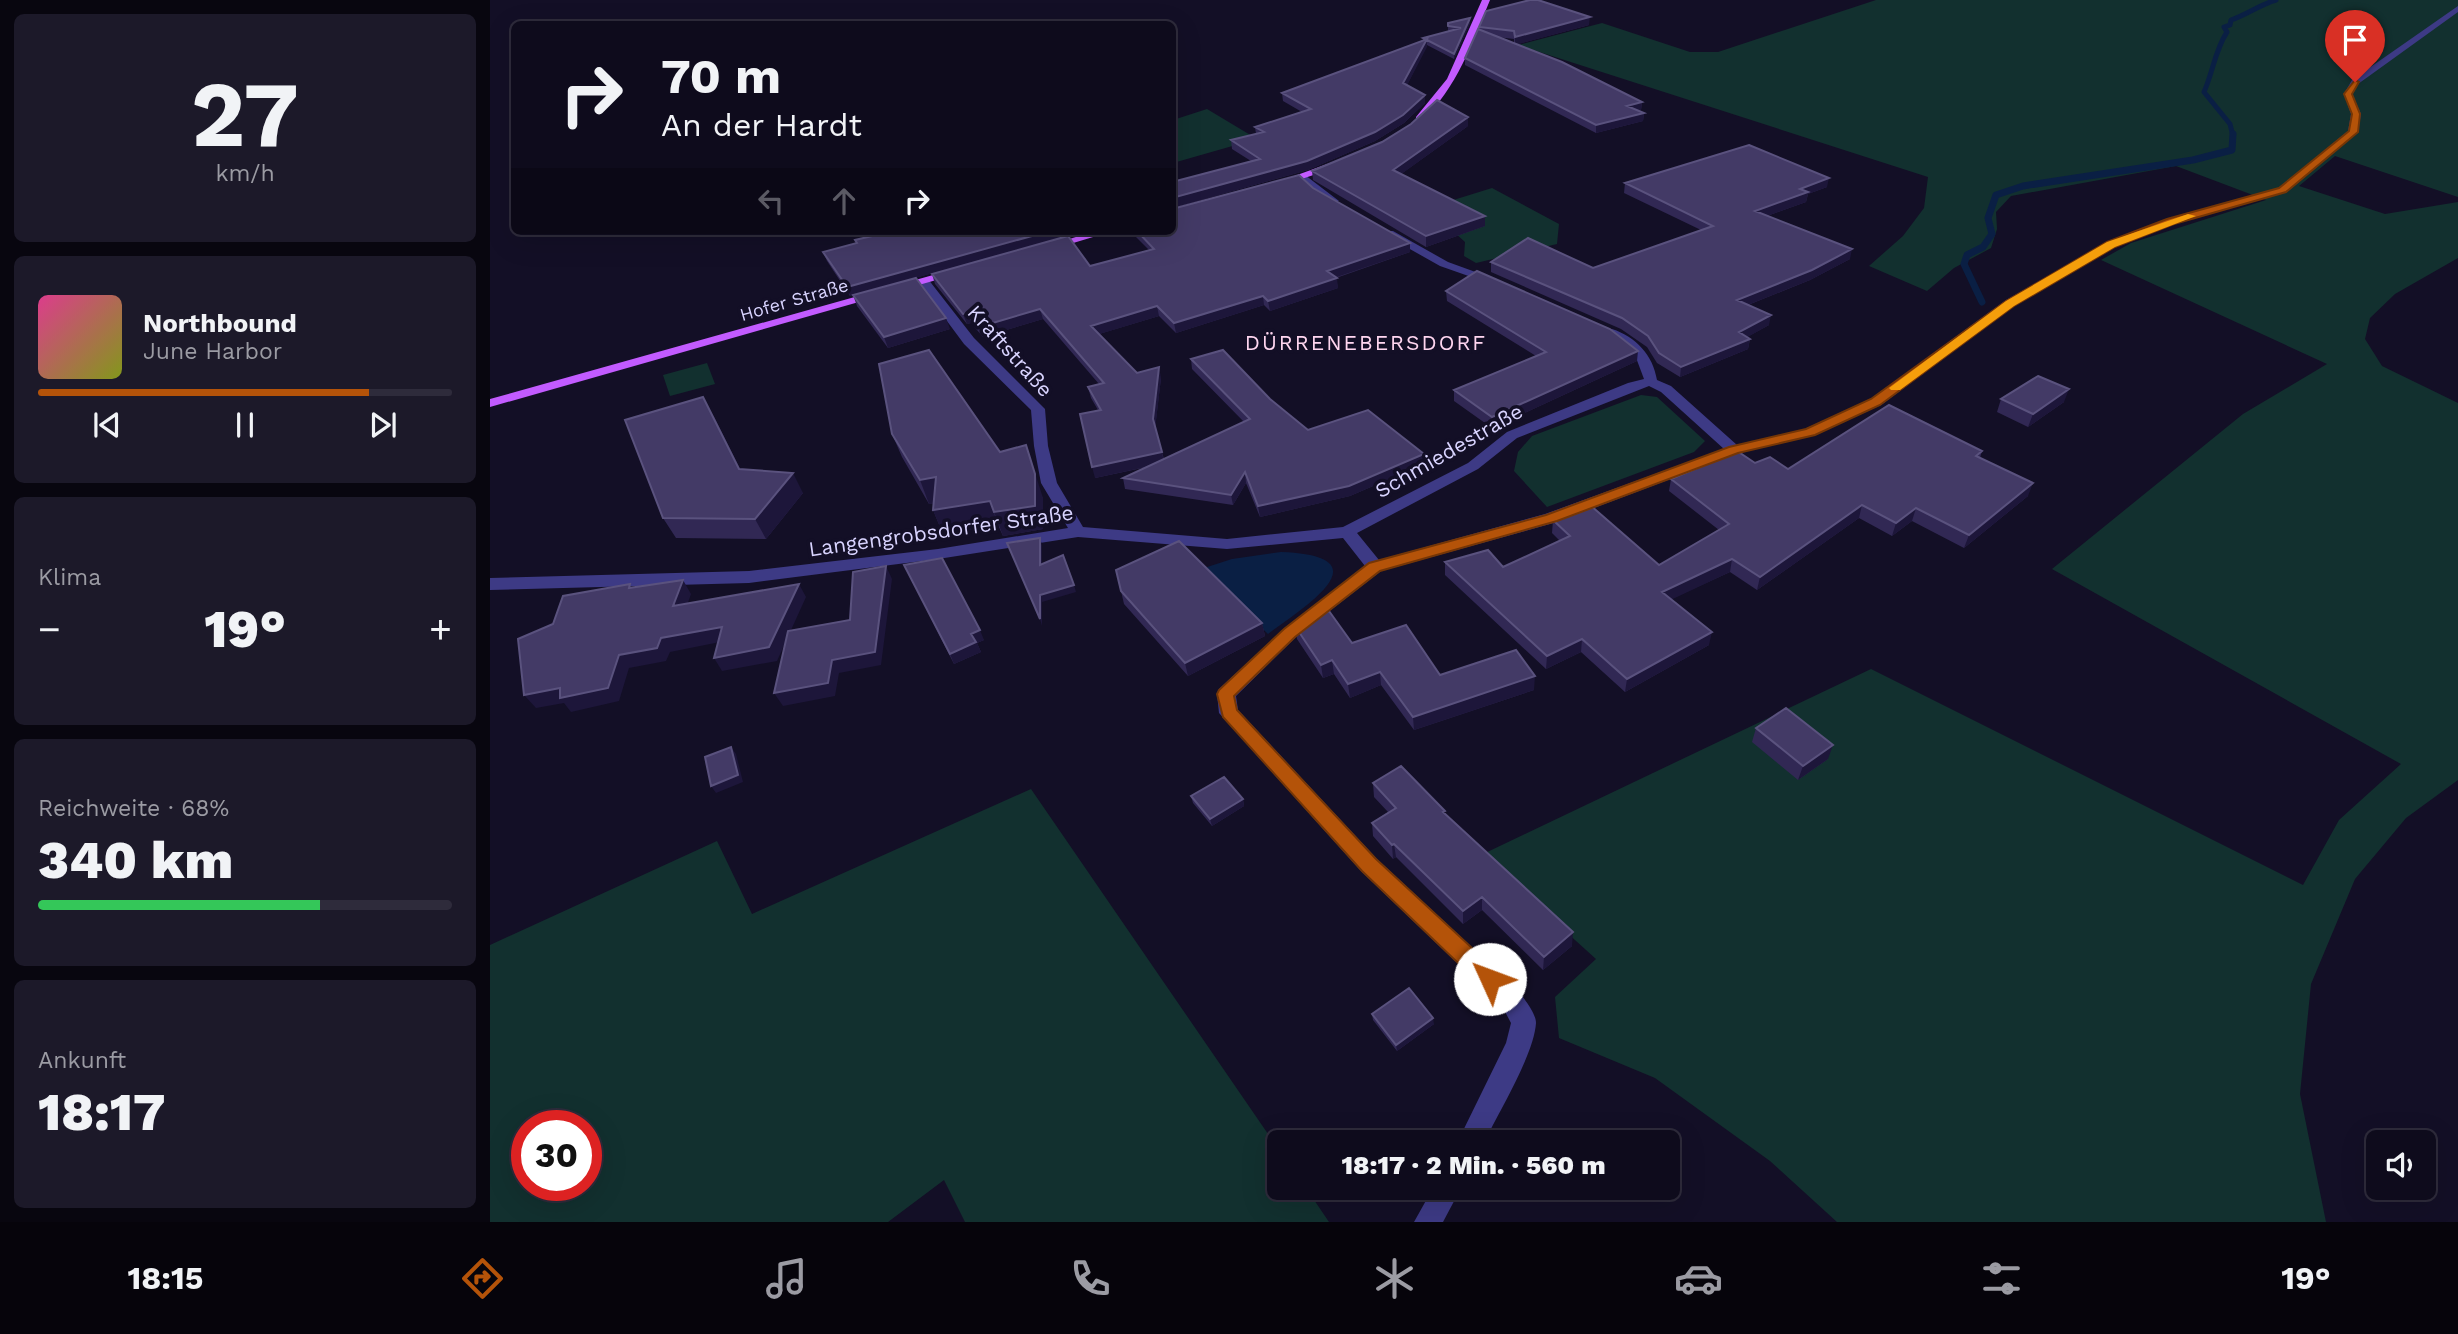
<!DOCTYPE html>
<html lang="de">
<head>
<meta charset="utf-8">
<style>
  body { margin:0; font-family:"Work Sans",sans-serif; background:#1c1929; color:#f1f3f6; height:100vh; display:flex; flex-direction:column; font-size:26px; white-space:nowrap }
  * { box-sizing:border-box; margin:0 }
  p { font-size:23px; color:#9b9ba3 }
  .icon { flex:none; width:38px; height:38px; fill:none; stroke:currentColor; stroke-width:2; stroke-linecap:round; stroke-linejoin:round }
  .map { position:relative; flex:1; overflow:hidden }
  .sheet { display:flex; flex-direction:column; gap:14px; padding:14px; background:#08060f; width:490px }
  .sheet>* { flex:none }
  .guide { position:absolute; left:21px; top:21px; width:665px; height:214px; border-radius:10px; box-shadow:0 7px 28px #0002,0 0 0 2px #2e2b3b; background:#0e0b1c; color:#f1f3f6; overflow:hidden }
  .buttons { position:absolute; left:1876px; top:1130px; display:grid; gap:14px }
  .buttons a { display:grid; place-items:center; width:70px; height:70px; border-radius:10px; background:#0e0b1c; box-shadow:0 7px 28px #0002,0 0 0 2px #2e2b3b; font-size:35px }
  .speed { position:absolute; left:21px; top:1110px; display:flex; gap:14px; font-size:35px; font-weight:700; text-align:center }
  .speed>* { display:grid; place-content:center; width:91px; height:91px; border-radius:50%; background:#0e0b1c; box-shadow:0 7px 28px #0002,0 0 0 2px #2e2b3b; line-height:1 }
  .speed .limit { border:10px solid #d22; background:#fff; color:#111 }
  .pin { position:absolute; display:grid; place-items:center; width:60px; height:60px; color:#fff; margin:-72px -30px; border-radius:50% 50% 50% 0; rotate:-45deg; box-shadow:0 0 7px #0007 }
  .pin .icon { rotate:45deg }
  .me { position:absolute; width:77px; margin:-38px; rotate:313deg; stroke-linejoin:round; filter:drop-shadow(0 0 5px #0008) }
  .turn { display:flex; align-items:center; gap:24px; height:147px; padding:0 35px; font-size:32px }
  .turn .icon { width:91px; height:91px; stroke-width:2.5 }
  .turn b { display:block; font-size:49px; line-height:60px }
  .lanes { display:flex; align-items:center; height:66px; padding:0 35px; background:#0003; justify-content:center; gap:35px; direction:ltr }
  .lanes .off { opacity:.35 }
  .big { font-size:52px; font-weight:800; line-height:1.1 }
  .sheet .widget { flex:1; display:flex; flex-direction:column; justify-content:center; gap:10px; min-width:0; padding:0 24px; border-radius:10px; background:#1c1929 }
  .sheet .dial { align-items:center; gap:0 }
  .dial b { font-size:91px; line-height:1 }
  .song { display:flex; align-items:center; gap:21px }
  .cover { width:84px; height:84px; border-radius:10px; background:linear-gradient(135deg,hsl(330 70% 55%),hsl(70 70% 35%)) }
  .played { height:7px; border-radius:4px; background:linear-gradient(90deg,#b45309 80%,#2e2b3b 80%) }
  .keys { display:flex; justify-content:space-around; direction:ltr }
  .heat { display:flex; justify-content:space-between; align-items:center; font-size:38px; direction:ltr }
  .charge { height:10px; border-radius:5px; background:linear-gradient(90deg,#34c759 68%,#2e2b3b 0) }
  .trip { position:absolute; left:777px; top:1130px; width:413px; height:70px; border-radius:10px; background:#0e0b1c; box-shadow:0 7px 28px #0002,0 0 0 2px #2e2b3b; font-weight:800; line-height:70px; text-align:center }
  .dock { display:flex; height:112px; justify-content:space-around; align-items:center; background:#06040b; color:#9b9ba3 }
  .dock .icon { width:49px; height:49px }
  .dock .current { color:#b45309 }
  .dock b { font-size:32px; color:#f1f3f6 }
  main { display:flex; flex:1; min-height:0 }
  .map>svg:first-child { display:block }
</style>
</head>
<body>
<main>
<section class="sheet">
<div class="widget dial"><b>27</b><p>km/h</p></div>
<div class="widget">
<div class="song"><i class="cover"></i><div><b>Northbound</b><p>June Harbor</p></div></div>
<div class="played"></div>
<div class="keys"><svg class="icon" aria-label="previous" viewBox="0 0 24 24"><path d="M18 5L8 12l10 7zM5 5v14"/></svg><svg class="icon" aria-label="pause" viewBox="0 0 24 24"><path d="M8 5v14M16 5v14"/></svg><svg class="icon" aria-label="next" viewBox="0 0 24 24"><path d="M6 5l10 7-10 7zM19 5v14"/></svg></div>
</div>
<div class="widget"><p>Klima</p>
<div class="heat"><a>−</a><b class="big">19°</b><a>+</a></div>
</div>
<div class="widget"><p>Reichweite · 68%</p><b class="big">340 km</b><div class="charge"></div></div>
<div class="widget"><p>Ankunft</p><b class="big">18:17</b></div>
</section>
<div class="map">
<svg width="1968" height="1222" viewBox="0 0 1968 1222">
  <rect width="100%" height="100%" fill="#130f26"/>
  <path fill="#12302f" fill-rule="evenodd" d="M1386,0H1968V197L1845,156L1809,186L1895,214L1968,202V258L1905,294L1880,318L1875,339L1892,366L1968,403V780L1916,818L1865,879L1821,984L1810,1094L1836,1222H1347L1280,1161L1165,1078L1069,1038L1065,997L1106,959L991,855L1381,669L1813,885L1849,820L1911,764L1562,569L1753,414L1837,364L1611,260L1641,243L1776,200L1686,166L1521,196L1506,212L1507,229L1501,248L1464,268L1437,291L1379,266L1413,236L1434,208L1438,177L1028,45L1112,23L1200,52H1228Z
    M717,109L767,139L683,163V120Z
    M1002,188L1069,224L1067,244L986,263L974,256L975,242L964,232L928,211Z
    M217,363L225,384L180,396L173,375Z
    M1151,395L1167,397L1215,441L1204,452L1057,507L1024,471L1028,452L1042,436Z
    M541,789L789,1150V1188H816L839,1222H475L454,1180L398,1222H0V945L227,841L262,914ZM37,1125H96V1185H37Z"/>
  <path fill="#0a1f44" d="M791,552C896,556 816,606 778,634L711,569L742,559Z"/>
  <g fill="none" stroke-linecap="round" stroke-linejoin="round">
    <path stroke="#0a1f44" stroke-width="5" d="M1743,136L1740,124L1714,92C1723,72 1725,50 1737,32L1734,27L1740,25L1741,20C1758,14 1769,5 1786,0"/>
    <path stroke="#0a1f44" stroke-width="7" d="M1492,302L1474,264L1477,255L1493,247L1502,234L1498,218L1506,195L1533,186L1703,160L1742,150L1743,134"/>
    <path fill="#3d3a85" fill-rule="evenodd" d="M1968,6V12L1868,84L1862,94L1871,114L1868,132L1797,192L1684,224L1625,247L1524,306L1391,405L1325,435L1249,453L1067,522L891,571L806,637L746,696L748,710L887,859L1028,990C1034,999 1046,1013 1046,1023C1044,1055 1008,1113 994,1143H967L1016,1043L1021,1023L1012,1006L871,871L729,713L727,694L729,689L794,629L875,566L853,538L737,549L588,537L448,559L259,583L0,590V578L259,571L448,549L578,528L551,483L544,446L541,410L474,344L428,282L434,278L438,279L484,338L555,409L558,446L567,483L593,527L737,539L853,527L978,463L1017,432L1138,383L1154,379L1145,355L1116,333L1122,329C1146,337 1163,355 1167,380L1181,386L1247,445L1315,429L1381,399L1516,300L1617,243L1676,220L1789,188L1858,131L1861,114L1854,94L1862,80ZM1159,386L1171,392L1234,449L1055,514L889,560L867,533L988,469L1027,438Z
      M807,175H815L849,201L840,203L807,179Z
      M895,231H903L958,262L1013,282L1007,286L950,266L895,235Z
      M943,1188H971L953,1222H924Z"/>
    <path fill="#c25bff" fill-rule="evenodd" d="M992,0H1000C982,44 967,87 932,121H926V117L957,79Z
      M843,162L848,165L847,167L794,185L785,183Z
      M605,231H623L560,250L554,247Z
      M461,270L471,273L0,407V399Z"/>
  </g>
  <path fill="#312854" fill-rule="evenodd" d="M958,23H980L964,59L937,45L917,85L935,95V103L914,123L885,141L818,170L682,208V182L761,161L742,149L741,140L766,134L765,127L812,112L793,101L792,93L934,40L933,38L960,31H958Z
    M1099,25L1027,44L1152,102L1151,110L1148,111L1154,113L1153,121L1106,133L975,65V58L989,30V27ZM1007,37L1024,39V43Z
    M978,126L911,174L995,216V226L936,247L823,180L822,171Z
    M1135,183L1337,187L1318,194L1316,202L1277,216L1360,259L1320,280L1258,305L1279,325L1257,337L1260,339L1258,349L1190,377L1167,363L1157,347L1131,329L1001,272V262L1103,268L1211,230L1134,193Z
    M823,188L920,252L846,278L848,288L780,311L774,305L686,333L669,316L609,334L647,373L671,378L665,428L674,459L754,422L702,369L701,359L780,399L818,430L934,454V464L860,496L770,517L756,483L743,505L635,489L633,478L657,467L605,478L608,410L601,398L598,387L609,384L553,319L493,337L481,323L477,324L445,284L442,274L600,266L659,250L640,231H682Z
    M574,237L377,291L460,329L398,348L367,306L363,295L360,296L337,261L333,252L367,243L365,240Z
    M956,291L1147,361L1002,428L964,401V390L1046,356L957,301Z
    M1511,399L1574,402L1538,427L1507,412Z
    M224,417L250,469L313,493L276,539L186,538L173,518Z
    M402,434L510,452L553,498V529L513,536L508,525L453,534L443,510L444,503L439,504L412,457Z
    M1492,451L1490,458L1538,496L1474,548L1422,521L1402,536L1369,518L1267,590L1240,572L1181,599L1219,645L1135,692L1091,652L1056,669L955,575V562L1013,567L1070,541L1062,533L1063,520L1169,565L1229,530L1179,491L1181,479L1265,463L1298,469Z
    M414,565L494,640L487,643L491,652L464,664Z
    M631,591L772,623L775,636L698,676L634,604Z
    M805,626L862,643L950,675L1044,690L924,730L891,685L860,698L844,674L833,678L807,639Z
    M1266,728L1338,759L1308,780L1262,742Z
    M883,783L955,814L1082,946L1053,970L992,910L973,924L906,857L903,859L883,836L882,823L898,812L884,797Z
    M701,796L753,799L754,806L722,826L703,803Z
    M882,1014L944,1024L907,1051L883,1020Z"/>
  <path fill="#1d163a" d="M1100,17L1099,25L1025,45V37Z
    M980,18V23L964,59V54Z
    M937,39V47L914,91L913,83Z
    M935,95V103L914,123L885,141L818,170L682,208V198Z
    M1152,102L1151,110L1136,114L1137,106Z
    M1154,113L1153,121L1106,133V125Z
    M978,117V126L903,180V170Z
    M1339,178L1337,187L1318,194L1316,202L1263,221L1265,211L1310,189Z
    M995,216V226L936,247V236Z
    M560,231H572L574,237L360,296L357,287Z
    M920,243V252L838,280L837,271Z
    M1362,249L1360,259L1320,280L1245,310L1247,300Z
    M847,278L848,288L780,311L778,301Z
    M773,296L774,305L686,333L684,323Z
    M667,306L669,316L603,336L601,326Z
    M550,309L553,319L493,337L489,327Z
    M478,313L481,323L477,324L473,314Z
    M1281,315L1279,325L1247,343L1249,332Z
    M456,318L460,329L398,348L394,337Z
    M1260,339L1258,349L1190,377L1191,367Z
    M1148,351L1147,361L1002,428V417Z
    M669,367L671,378L665,430L663,419Z
    M1579,389L1574,402L1538,427L1543,414Z
    M213,397L224,417L260,489L249,469Z
    M536,445L553,498V529L513,536L504,512Z
    M672,452L674,463L605,478L602,467Z
    M934,454V464L860,496L770,517L768,506Z
    M755,472L756,483L743,505L741,495Z
    M303,473L313,493L276,539L265,519Z
    M446,477L456,501L439,504L430,480Z
    M1543,483L1538,496L1474,548L1479,535Z
    M500,501L508,525L453,534L443,510Z
    M1372,505L1369,518L1267,590L1270,577Z
    M1426,508L1422,521L1402,536L1406,523Z
    M550,538L552,545V572L550,565Z
    M1242,559L1240,572L1170,605L1172,592Z
    M396,566L402,579L391,665L349,673L345,696L293,706L284,693L342,660Z
    M193,580L201,594L192,620L183,606Z
    M309,584L316,597L287,661L232,671L224,658Z
    M584,585L586,592L552,602V626L550,619V595Z
    M772,623L775,636L698,676L695,663Z
    M232,627L240,640L180,652L176,661L139,668L129,701L81,712L74,703L46,708L34,695L171,638Z
    M490,630L494,640L487,643L491,652L464,664L460,654L481,634Z
    M1222,632L1219,645L1135,692L1137,679Z
    M1092,639L1091,652L1056,669L1057,656Z
    M842,660L844,674L833,678L831,665Z
    M890,672L891,685L860,698L858,684Z
    M1045,676L1044,690L924,730L923,717Z
    M1343,745L1338,759L1308,780L1313,766Z
    M241,747L246,754L253,782L226,793L221,786Z
    M753,799L754,806L722,826L720,819Z
    M904,844L906,857L903,859L902,845Z
    M992,897V910L973,924V911Z
    M1083,932L1082,946L1053,970L1054,957Z
    M943,1018L944,1024L907,1051L906,1045Z"/>
  <path fill="#433a66" stroke="#5a527e" stroke-width="2" d="M1040,0H1048L1100,17L1025,37L1024,31L989,27L996,11Z
    M980,18L964,54L933,38L971,28L958,26V23Z
    M988,29L1072,62L1152,102L1137,106L1154,113L1106,125L975,58Z
    M937,39L913,83L935,95L913,115L885,132L817,161L682,198V182L770,159L741,140L774,132L765,127L821,109L792,93Z
    M947,100L978,117L903,170L995,216L936,236L822,171L892,142L921,124Z
    M1259,145L1339,178L1310,189L1318,192L1265,211L1362,249L1322,270L1247,300L1281,315L1249,332L1260,339L1191,367L1169,353L1158,336L1132,318L1001,262L1038,238L1103,268L1223,226L1135,183Z
    M809,175L823,188L920,243L837,271L847,278L778,301L773,296L684,323L667,306L601,326L647,373L669,367L663,419L672,452L602,467L590,414L611,410L598,387L614,383L550,309L489,327L478,313L473,314L442,274L578,236L600,266L664,249L647,231H682V209Z
    M404,231H560L357,287L333,252L367,243L365,240Z
    M987,271L1120,329L1148,351L1002,417L964,390L1056,352L956,291Z
    M426,278L456,318L394,337L363,295Z
    M439,350L510,452L536,445L545,474V506L504,512L500,501L443,510L446,477L430,480L402,434L389,364Z
    M733,350L780,399L818,430L878,410L934,454L859,486L768,506L755,472L741,495L633,478L760,419L701,359Z
    M1548,376L1579,389L1543,414L1511,399Z
    M213,397L249,469L303,473L265,519L173,518L135,420Z
    M1399,405L1492,451L1486,456L1543,483L1479,535L1426,508L1406,523L1372,505L1270,577L1242,559L1172,592L1222,632L1137,679L1092,639L1057,656L955,562L998,550L1013,567L1080,536L1063,520L1100,505L1169,565L1239,524L1181,479L1247,451L1265,463L1280,457L1298,469Z
    M550,538V565L573,555L584,585L550,595V619L517,543Z
    M689,541L772,623L695,663L631,591L626,570Z
    M452,558L490,630L481,634L486,642L460,654L414,565Z
    M396,566L385,652L342,660L338,683L284,693L298,631L360,620L363,572Z
    M193,580L183,606L309,584L279,647L224,658L232,627L171,638L167,648L129,655L118,688L70,698V688L34,695L28,639L63,624L73,596L140,584L139,588Z
    M839,611L862,643L916,625L950,675L1026,650L1045,676L923,717L890,672L858,684L842,660L831,665L805,626Z
    M1296,708L1343,745L1313,766L1266,728Z
    M241,747L248,775L221,786L215,757Z
    M911,766L955,811L953,812L1083,932L1054,957L992,897L973,911L904,844L902,845L882,823L906,808L883,783Z
    M734,777L753,799L720,819L701,796Z
    M919,988L943,1018L906,1045L882,1014Z"/>
  <path fill="#b45309" stroke="#753606" stroke-width="2" d="M1865,80L1869,82L1862,94L1870,114L1868,132L1796,192L1684,224L1625,247L1524,306L1390,405L1325,435L1248,453L1067,521L890,571L805,637L744,696L747,710L886,859L1008,972L1011,979L1008,986L1000,989L992,986L872,871L733,717L727,694L729,690L794,629L879,563L1056,515L1239,447L1316,429L1381,399L1516,301L1617,242L1677,219L1789,188L1859,131L1862,114L1854,94Z"/>
  <path fill="#f59e0b" d="M1698,214L1706,216L1625,247L1524,306L1410,390H1401L1399,388L1516,301L1617,242Z"/>
  <g text-anchor="middle" stroke-width="7" stroke-linejoin="round" paint-order="stroke">
    <g font-size="18" fill="#d9d4ff" stroke="#130f26">
      <text transform="translate(304 300) rotate(-16)" y="6">Hofer Straße</text>
    </g>
    <g font-size="21" letter-spacing="2" fill="#ffd6f0" stroke="#130f26">
      <text x="876" y="350">DÜRRENEBERSDORF</text>
    </g>
    <g font-size="21" fill="#d9d4ff" stroke="#130f26">
      <text transform="translate(520 351) rotate(48)" y="7">Kraftstraße</text>
      <text transform="translate(959 451) rotate(-30)" y="7">Schmiedestraße</text>
      <text transform="translate(451 531) rotate(-8)" y="7">Langengrobsdorfer Straße</text>
    </g>
  </g>
</svg>
<div class="buttons">
<a><svg class="icon" aria-label="sound" viewBox="0 0 24 24"><path d="M4 9h4l5-4v14l-5-4H4zM17 9q2 3 0 6"/></svg></a>
</div>
<div class="speed"><div class="limit">30</div></div>
<div class="pin" style="left:1865px;top:82px;background:#d93025"><svg class="icon" aria-label="arrive" viewBox="0 0 24 24"><path d="M6 21V4h12l-3 4 3 4H6"/></svg></div>
<svg class="me" style="left:1000px;top:979px" viewBox="-20 -20 40 40"><circle r="19" fill="#fff"/><path d="M0-13L10 11 0 6-10 11z" fill="#b45309"/></svg>
<div class="trip">18:17 · 2 Min. · 560 m</div>
<div class="guide">
<div class="turn"><svg class="icon" aria-label="right" viewBox="0 0 24 24"><path d="M7 20v-9h11M14 6l5 5-5 5"/></svg><div><b>70 m</b>An der Hardt</div></div>
<div class="lanes"><svg class="icon off" aria-label="left" viewBox="0 0 24 24"><path d="M17 20v-9H6M10 6l-5 5 5 5"/></svg><svg class="icon off" aria-label="ahead" viewBox="0 0 24 24"><path d="M12 20V5M6 11l6-6 6 6"/></svg><svg class="icon" aria-label="right" viewBox="0 0 24 24"><path d="M7 20v-9h11M14 6l5 5-5 5"/></svg></div>
</div>
</div>
</main>
<nav class="dock">
<b>18:15</b>
<svg class="icon current" aria-label="directions" viewBox="0 0 24 24"><path d="M12 3l9 9-9 9-9-9zM9 14v-3h6M13 9l2 2-2 2"/></svg>
<svg class="icon" aria-label="music" viewBox="0 0 24 24"><path d="M9 18V5l10-2v13"/><circle cx="6" cy="18" r="3"/><circle cx="16" cy="16" r="3"/></svg>
<svg class="icon" aria-label="phone" viewBox="0 0 24 24"><path d="M5 4h4l2 5-3 2q2 4 5 5l2-3 5 2v4C11 20 4 13 5 4z"/></svg>
<svg class="icon" aria-label="climate" viewBox="0 0 24 24"><path d="M12 3v18M4 7l16 10M4 17L20 7"/></svg>
<svg class="icon" aria-label="car" viewBox="0 0 24 24"><path d="M5 17H2v-5l4-1 3-4h7l3 4 3 1v5h-3M9 17h6M6 11h13"/><circle cx="7" cy="17" r="2"/><circle cx="17" cy="17" r="2"/></svg>
<svg class="icon" aria-label="filters" viewBox="0 0 24 24"><path d="M4 7h16M4 17h16"/><circle cx="9" cy="7" r="2"/><circle cx="15" cy="17" r="2"/></svg>
<b>19°</b>
</nav>
</body>
</html>
